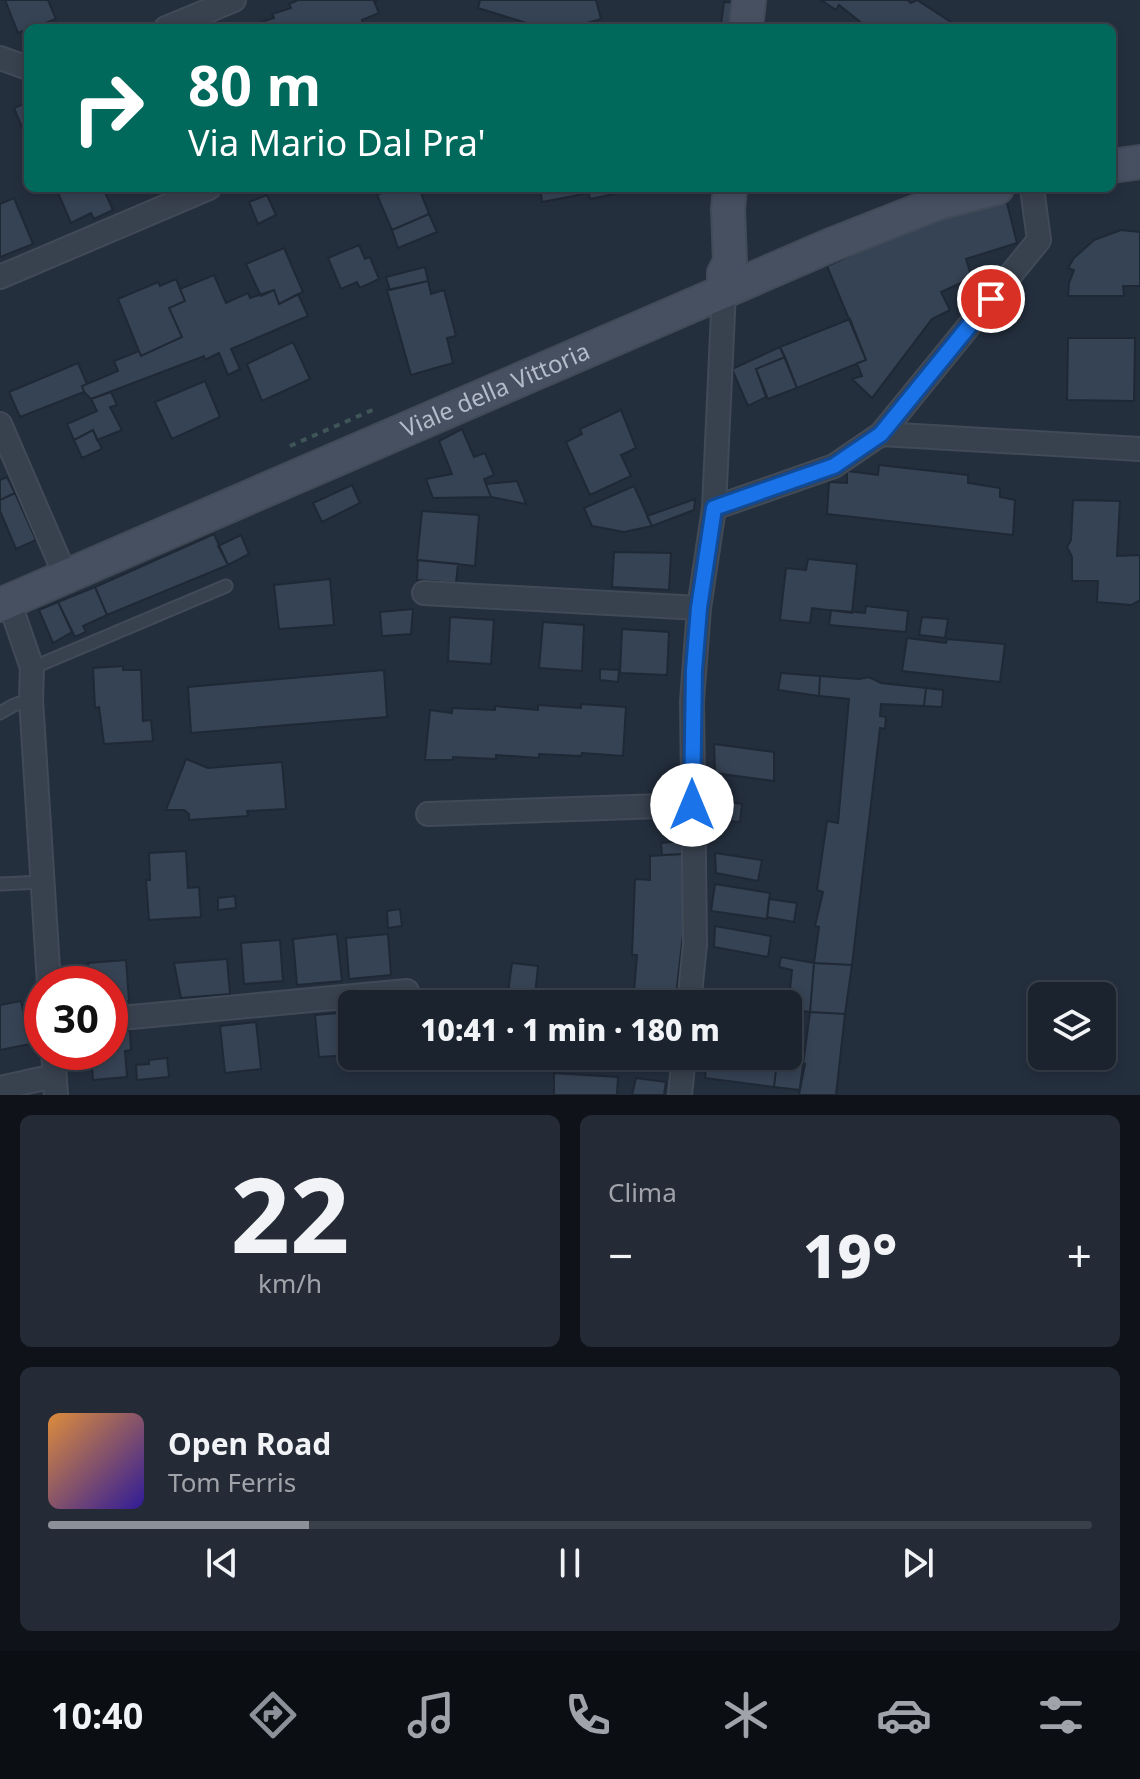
<!DOCTYPE html>
<html lang="it">
<head>
<meta charset="utf-8">
<style>
  body { margin:0; font-family:"Noto Sans",sans-serif; background:#242b36; color:#f1f3f6; height:100vh; display:flex; flex-direction:column; font-size:30px; white-space:nowrap }
  * { box-sizing:border-box; margin:0 }
  p { font-size:26px; color:#a0a4aa }
  .icon { flex:none; width:44px; height:44px; fill:none; stroke:currentColor; stroke-width:2; stroke-linecap:round; stroke-linejoin:round }
  .map { position:relative; height:1095px; overflow:hidden }
  .sheet { display:flex; flex-direction:column; gap:20px; padding:20px; background:#0f1319; flex:1 }
  .sheet>* { flex:none }
  .hud { position:absolute; left:24px; top:24px; width:1092px; height:168px; border-radius:12px; box-shadow:0 4px 12px #0003,0 0 0 2px #39404a; background:#00695c; color:#fff; overflow:hidden }
  .controls { position:absolute; left:1028px; top:982px; display:grid; gap:16px }
  .controls a { display:grid; place-items:center; width:88px; height:88px; border-radius:12px; background:#1b232e; box-shadow:0 4px 12px #0003,0 0 0 2px #39404a; font-size:40px }
  .speed { position:absolute; left:24px; top:966px; display:flex; gap:16px; font-size:40px; font-weight:700; text-align:center }
  .speed>* { display:grid; place-content:center; width:104px; height:104px; border-radius:50%; background:#1b232e; box-shadow:0 4px 12px #0003,0 0 0 2px #39404a; line-height:1 }
  .speed .limit { border:12px solid #d22; background:#fff; color:#111 }
  .pin { position:absolute; display:grid; place-items:center; width:68px; height:68px; color:#fff; margin:-34px; border:4px solid #fff; border-radius:50%; box-shadow:0 2px 8px #0007 }
  .me { position:absolute; width:88px; margin:-44px; rotate:0deg; stroke-linejoin:round; filter:drop-shadow(0 0 6px #0008) }
  .turn { display:flex; align-items:center; gap:28px; height:168px; padding:0 32px; font-size:36px }
  .turn .icon { width:104px; height:104px; stroke-width:2.5 }
  .turn b { display:block; font-size:56px; line-height:68px }
  .big { font-size:60px; font-weight:800; line-height:1.1 }
  .sheet .widget { flex:1; display:flex; flex-direction:column; justify-content:center; gap:12px; min-width:0; padding:0 28px; border-radius:12px; background:#242b36 }
  .sheet .dial { align-items:center; gap:0 }
  .dial b { font-size:104px; line-height:1 }
  .song { display:flex; align-items:center; gap:24px }
  .cover { width:96px; height:96px; border-radius:12px; background:linear-gradient(135deg,hsl(30 70% 55%),hsl(250 70% 35%)) }
  .played { height:8px; border-radius:4px; background:linear-gradient(90deg,#8c9099 25%,#39404a 25%) }
  .keys { display:flex; justify-content:space-around; direction:ltr }
  .heat { display:flex; justify-content:space-between; align-items:center; font-size:44px; direction:ltr }
  .sheet .tiles { flex:1; display:grid; gap:20px; grid-template-columns:1fr 1fr }
  .widget:last-child { grid-column:span 2 }
  .trip { position:absolute; left:338px; top:990px; width:464px; height:80px; border-radius:12px; background:#1b232e; box-shadow:0 4px 12px #0003,0 0 0 2px #39404a; font-weight:800; line-height:80px; text-align:center }
  .tab-bar { display:flex; height:128px; justify-content:space-around; align-items:center; background:#0b0e12; color:#a0a4aa }
  .tab-bar .icon { width:56px; height:56px }
  .tab-bar .current { color:#8c9099 }
  .tab-bar b { font-size:36px; color:#f1f3f6 }
  .map>svg:first-child { display:block }
</style>
</head>
<body>
<div class="map">
<svg width="1140" height="1095" viewBox="0 0 1140 1095">
  <rect width="100%" height="100%" fill="#242f3e"/>
  <path fill="#364354" stroke="#1f2835" stroke-width="2" d="M0,0H48L56,19L18,33L5,0Z
    M298,0H379L374,1L379,13L362,20L363,24L354,28H260L259,23L274,18L272,14L291,8L289,4Z
    M480,0H596L601,19L570,28H543L478,8Z
    M821,0H907L911,3L917,0L957,26L868,28L839,5L836,10Z
    M724,2L747,3L745,28H710L721,25Z
    M28,102V142L14,108Z
    M56,188H103L113,210L94,219L91,213L71,223Z
    M393,188H419L429,214L392,230L377,195Z
    M540,188H588L589,193L542,202Z
    M588,188H642L590,199Z
    M267,195L276,215L258,224L249,202Z
    M14,198L33,244L0,257V204Z
    M1006,199L1017,243L966,259L972,278L941,292L950,310L932,319L872,398L852,379L862,376L857,363L866,360L827,266L934,218Z
    M429,214L437,232L398,248L392,230Z
    M1121,230L1140,232V286H1123L1124,296H1068L1069,283L1074,270L1068,268L1074,258L1094,240Z
    M359,245L365,259L370,257L379,279L360,288L357,282L341,289L328,258Z
    M284,248L303,292L279,304L274,290L261,296L246,264Z
    M425,267L428,281L390,290L386,277Z
    M214,275L226,303L248,293L250,298L274,290L279,304L298,294L308,316L231,349L240,369L228,375L219,353L205,360L204,356L91,399L84,392L82,386L118,371L114,361L139,351L141,356L182,337L169,308L185,301L180,289Z
    M176,279L185,301L169,308L182,337L141,356L118,299L158,282L160,286Z
    M428,281L431,294L444,290L456,336L447,338L453,363L411,375L387,290Z
    M850,319L866,360L797,388L780,347Z
    M1068,338H1135L1134,401L1067,400Z
    M293,342L310,379L262,401L247,364Z
    M780,347L785,357L756,369L766,397L748,406L732,369Z
    M785,357L797,388L768,399L756,369Z
    M78,363L87,384L82,386L84,392L20,417L9,392Z
    M205,381L220,417L172,439L155,402Z
    M111,392L117,405L110,407L122,430L97,440L93,430L74,440L67,424L97,411L91,399Z
    M621,410L636,448L621,455L631,476L590,495L566,442L582,434L580,429Z
    M462,429L474,457L485,453L494,475L484,479L491,497L433,498L426,479L452,474L439,441Z
    M93,430L102,449L82,458L74,440Z
    M879,465L968,475V483L1000,488V497L1015,500L1013,535L827,514L829,482L847,483V471L878,475Z
    M7,477L15,493L0,500V480Z
    M517,481L526,504L491,497L486,484Z
    M352,485L360,503L322,522L313,503Z
    M634,486L652,526L624,532L592,526L584,508Z
    M15,493L36,540L16,549L0,511V500Z
    M695,499L694,510L652,526L647,516Z
    M1073,500L1120,501L1117,556L1140,555V600L1131,605L1097,602L1098,581H1072V557L1067,547L1071,540Z
    M422,511L479,515L475,566L417,560Z
    M214,534L228,565L107,615L95,587Z
    M241,535L249,554L228,565L218,546Z
    M614,552L671,553L669,590L612,587Z
    M808,559L857,564L852,613L812,608L810,623L780,620L786,568L806,570Z
    M418,560L458,564L456,583L417,580Z
    M330,579L334,625L279,629L274,585Z
    M95,587L107,615L83,626L86,632L75,637L58,602Z
    M58,602L72,632L53,643L39,610Z
    M866,606L908,611L906,632L829,625L831,610L865,613Z
    M413,609L411,634L382,636L380,612Z
    M450,617L494,620L491,664L448,661Z
    M922,617L948,619L945,638L919,635Z
    M543,622L584,625L582,671L539,668Z
    M622,629L669,632L667,675L620,673Z
    M907,638L946,643L947,639L1005,644L1000,682L902,671Z
    M123,666V670H141L143,721L151,720L153,741L104,744L99,707L95,708L93,668Z
    M600,669L619,670L618,682L600,680Z
    M384,670L387,717L191,733L188,687Z
    M781,673L820,676L819,696L778,690Z
    M820,676L859,679L869,677L881,683L926,688L924,706L881,704L880,716L886,717L885,729L880,728L852,965L814,963L819,927L815,926L823,892L817,890L827,821L838,823L849,699L819,696Z
    M926,688L943,690L942,707L924,706Z
    M581,704L626,707L623,756L582,753L581,756L539,754V758L496,755V759L453,757V760H425L430,710L452,713V708L495,710V706L538,710V705L581,708Z
    M714,744L774,752V781L715,773Z
    M186,759L208,768L282,762L286,809L247,811L248,816L189,820V814L184,810H166Z
    M718,800L742,804L740,822L718,820Z
    M682,841L683,854L662,855L661,843Z
    M186,851L188,888L199,887L201,917L149,920L146,880H150L149,853Z
    M715,853L762,860L758,881L716,873Z
    M683,854L686,908L675,1004H633L637,955H632L635,879L650,880V856Z
    M715,884L770,893L767,919L711,911Z
    M235,896L236,908L218,910V898Z
    M769,899L797,903L794,922L767,917Z
    M400,909L402,926L388,928L387,911Z
    M715,926L771,936L768,957L714,947Z
    M337,934L342,981L297,985L293,939Z
    M388,934L391,975L349,979L346,938Z
    M280,940L283,981L244,984L241,943Z
    M781,957L814,963L810,1012L788,1009L792,970L779,967Z
    M227,959L230,994L181,998L174,963Z
    M126,960L129,1001L110,1003V984H90L88,963Z
    M512,963L538,966L535,995L508,992Z
    M814,963L852,965L845,1014L810,1012Z
    M602,998H634L633,1004H602Z
    M21,1001L30,1044L0,1050V1005Z
    M352,1012V1055L319,1057L315,1015Z
    M810,1012L845,1014L836,1095H799Z
    M256,1022L261,1069L225,1073L220,1026Z
    M130,1031L131,1050L125,1051L127,1077L93,1080L91,1053L88,1052H110V1032Z
    M610,1056H669L668,1069L610,1066Z
    M707,1056L777,1061L774,1087L705,1078Z
    M167,1058L169,1077L137,1080L136,1065L149,1064V1060Z
    M777,1061L805,1064L800,1090L774,1087Z
    M554,1073L618,1077L617,1095H554Z
    M636,1078L666,1082L664,1095H632Z"/>
  <g fill="none" stroke-linecap="round" stroke-linejoin="round">
    <defs>
      <path id="lane" d="M32,668L226,586
        M0,713L14,705L31,699
        M0,884L42,882"/>
      <path id="street" d="M166,28L234,0
        M0,58L28,68
        M0,277L209,188
        M0,424L66,577
        M881,434L1140,449
        M714,508L834,466L881,434L1039,240L1032,188
        M424,593L699,608
        M9,601L32,668L31,699L49,984
        M428,814L692,805
        M689,1004L695,944L692,701L699,608L714,508L724,291
        M110,1019L407,991
        M53,1052L56,1095
        M0,1088L54,1076
        M680,1095L684,1056"/>
      <g id="secondary">
        <path d="M746,28L749,0"/>
        <path d="M1112,166L1140,162"/>
        <path d="M724,291V273L730,262L728,209L730,188"/>
        <path id="s1" d="M0,605L831,245L938,203L997,188"/>
      </g>
    </defs>
    <use href="#lane" stroke="#414a57" stroke-width="15"/>
    <use href="#street" stroke="#414a57" stroke-width="26"/>
    <use href="#secondary" stroke="#414a57" stroke-width="36"/>
    <path stroke="#3f5557" stroke-width="4" stroke-dasharray="6 6" stroke-linecap="butt" d="M290,446L377,408"/>
    <use href="#lane" stroke="#38414e" stroke-width="11"/>
    <use href="#street" stroke="#38414e" stroke-width="22"/>
    <use href="#secondary" stroke="#465061" stroke-width="32"/>
  </g>
  <g fill="none" stroke-linecap="round" stroke-linejoin="round">
    <defs>
      <path id="route" d="M692,805L694,670L699,608L714,508L834,466L881,434L991,299"/>
    </defs>
    <use href="#route" stroke="#114b97" stroke-width="20"/>
    <use href="#route" stroke="#1a73e8" stroke-width="14"/>
  </g>
  <g text-anchor="middle" stroke-width="8" stroke-linejoin="round" paint-order="stroke">
    <g font-size="24" fill="#b4bcc9" stroke="#1d2633">
      <text dy="8" stroke="none"><textPath href="#s1" startOffset="540">Viale della Vittoria</textPath></text>
    </g>
  </g>
</svg>
<div class="controls">
<a><svg class="icon" aria-label="layers" viewBox="0 0 24 24"><path d="M12 4l9 5-9 5-9-5zM3 14l9 5 9-5"/></svg></a>
</div>
<div class="speed"><div class="limit">30</div></div>
<div class="pin" style="left:991px;top:299px;background:#d93025"><svg class="icon" aria-label="arrive" viewBox="0 0 24 24"><path d="M6 21V4h12l-3 4 3 4H6"/></svg></div>
<svg class="me" style="left:692px;top:805px" viewBox="-20 -20 40 40"><circle r="19" fill="#fff"/><path d="M0-13L10 11 0 6-10 11z" fill="#1a73e8"/></svg>
<div class="trip">10:41 · 1 min · 180 m</div>
<div class="hud">
<div class="turn"><svg class="icon" aria-label="right" viewBox="0 0 24 24"><path d="M7 20v-9h11M14 6l5 5-5 5"/></svg><div><b>80 m</b>Via Mario Dal Pra'</div></div>
</div>
</div>
<section class="sheet">
<div class="tiles">
<div class="widget dial"><b>22</b><p>km/h</p></div>
<div class="widget"><p>Clima</p>
<div class="heat"><a>−</a><b class="big">19°</b><a>+</a></div>
</div>
<div class="widget">
<div class="song"><i class="cover"></i><div><b>Open Road</b><p>Tom Ferris</p></div></div>
<div class="played"></div>
<div class="keys"><svg class="icon" aria-label="previous" viewBox="0 0 24 24"><path d="M18 5L8 12l10 7zM5 5v14"/></svg><svg class="icon" aria-label="pause" viewBox="0 0 24 24"><path d="M8 5v14M16 5v14"/></svg><svg class="icon" aria-label="next" viewBox="0 0 24 24"><path d="M6 5l10 7-10 7zM19 5v14"/></svg></div>
</div>
</div>
</section>
<nav class="tab-bar">
<b>10:40</b>
<svg class="icon current" aria-label="directions" viewBox="0 0 24 24"><path d="M12 3l9 9-9 9-9-9zM9 14v-3h6M13 9l2 2-2 2"/></svg>
<svg class="icon" aria-label="music" viewBox="0 0 24 24"><path d="M9 18V5l10-2v13"/><circle cx="6" cy="18" r="3"/><circle cx="16" cy="16" r="3"/></svg>
<svg class="icon" aria-label="phone" viewBox="0 0 24 24"><path d="M5 4h4l2 5-3 2q2 4 5 5l2-3 5 2v4C11 20 4 13 5 4z"/></svg>
<svg class="icon" aria-label="climate" viewBox="0 0 24 24"><path d="M12 3v18M4 7l16 10M4 17L20 7"/></svg>
<svg class="icon" aria-label="car" viewBox="0 0 24 24"><path d="M5 17H2v-5l4-1 3-4h7l3 4 3 1v5h-3M9 17h6M6 11h13"/><circle cx="7" cy="17" r="2"/><circle cx="17" cy="17" r="2"/></svg>
<svg class="icon" aria-label="filters" viewBox="0 0 24 24"><path d="M4 7h16M4 17h16"/><circle cx="9" cy="7" r="2"/><circle cx="15" cy="17" r="2"/></svg>
</nav>
</body>
</html>
